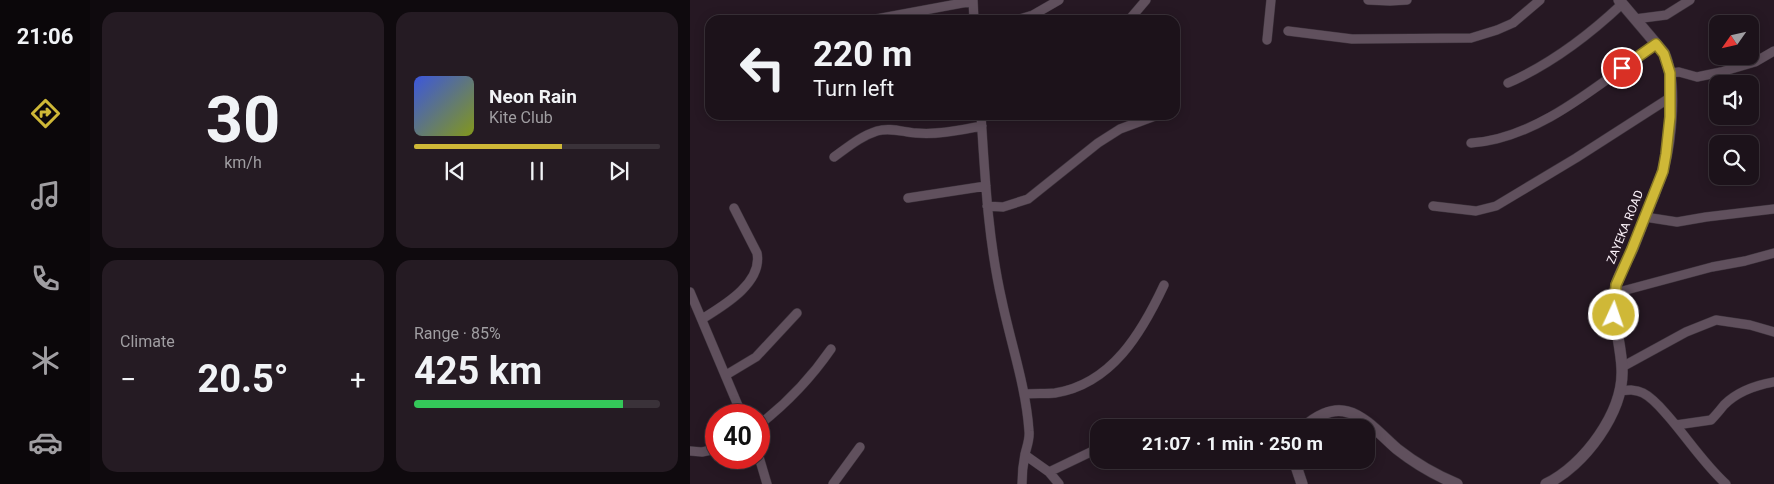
<!DOCTYPE html>
<html lang="en">
<head>
<meta charset="utf-8">
<style>
  body { margin:0; font-family:Roboto,sans-serif; background:#251b23; color:#f1f3f6; height:100vh; display:flex; flex-direction:column; font-size:19px; white-space:nowrap }
  * { box-sizing:border-box; margin:0 }
  p { font-size:16px; color:#a09ea2 }
  .icon { flex:none; width:28px; height:28px; fill:none; stroke:currentColor; stroke-width:2; stroke-linecap:round; stroke-linejoin:round }
  .map { position:relative; flex:1; overflow:hidden }
  .details { display:flex; flex-direction:column; gap:12px; padding:12px; background:#0f0a0e; width:600px }
  .details>* { flex:none }
  .banner { position:absolute; left:15px; top:15px; width:475px; height:105px; border-radius:15px; box-shadow:0 2px 12px #0003,0 0 0 1px #3a3239; background:#1c121a; color:#f1f3f6; overflow:hidden }
  .needle { width:32px; rotate:236deg }
  .controls { position:absolute; left:1019px; top:15px; display:grid; gap:10px }
  .controls a { display:grid; place-items:center; width:50px; height:50px; border-radius:10px; background:#1c121a; box-shadow:0 2px 12px #0003,0 0 0 1px #3a3239; font-size:25px }
  .speed { position:absolute; left:15px; top:404px; display:flex; gap:10px; font-size:25px; font-weight:700; text-align:center }
  .speed>* { display:grid; place-content:center; width:65px; height:65px; border-radius:50%; background:#1c121a; box-shadow:0 2px 12px #0003,0 0 0 1px #3a3239; line-height:1 }
  .speed .limit { border:8px solid #d22; background:#fff; color:#111 }
  .pin { position:absolute; display:grid; place-items:center; width:42px; height:42px; color:#fff; margin:-21px; border:2px solid #fff; border-radius:50%; box-shadow:0 1px 5px #0007 }
  .me { position:absolute; width:55px; margin:-28px; rotate:3deg; stroke-linejoin:round; filter:drop-shadow(0 0 4px #0008) }
  .turn { display:flex; align-items:center; gap:18px; height:105px; padding:0 25px; font-size:22px }
  .turn .icon { width:65px; height:65px; stroke-width:2.5 }
  .turn b { display:block; font-size:35px; line-height:42px }
  .big { font-size:38px; font-weight:700; line-height:1.1 }
  .details .widget { flex:1; display:flex; flex-direction:column; justify-content:center; gap:8px; min-width:0; padding:0 18px; border-radius:15px; background:#251b23 }
  .details .dial { align-items:center; gap:0 }
  .dial b { font-size:65px; line-height:1 }
  .song { display:flex; align-items:center; gap:15px }
  .cover { width:60px; height:60px; border-radius:8px; background:linear-gradient(135deg,hsl(230 70% 55%),hsl(70 70% 35%)) }
  .played { height:5px; border-radius:2px; background:linear-gradient(90deg,#cfb837 60%,#3a3239 60%) }
  .keys { display:flex; justify-content:space-around; direction:ltr }
  .heat { display:flex; justify-content:space-between; align-items:center; font-size:28px; direction:ltr }
  .charge { height:8px; border-radius:4px; background:linear-gradient(90deg,#34c759 85%,#3a3239 0) }
  .details .tiles { flex:1; display:grid; gap:12px; grid-template-columns:repeat(2,1fr) }
  .trip { position:absolute; left:400px; top:419px; width:285px; height:50px; border-radius:15px; background:#1c121a; box-shadow:0 2px 12px #0003,0 0 0 1px #3a3239; font-weight:700; line-height:50px; text-align:center }
  main { display:flex; flex:1; min-height:0 }
  .dock { display:flex; flex-direction:column; width:90px; justify-content:space-around; align-items:center; background:#0b070a; color:#a09ea2 }
  .dock .icon { width:35px; height:35px }
  .dock .selected { color:#cfb837 }
  .dock b { font-size:22px; color:#f1f3f6 }
  .map>svg:first-child { display:block }
</style>
</head>
<body>
<main>
<nav class="dock">
<b>21:06</b>
<svg class="icon selected" aria-label="directions" viewBox="0 0 24 24"><path d="M12 3l9 9-9 9-9-9zM9 14v-3h6M13 9l2 2-2 2"/></svg>
<svg class="icon" aria-label="music" viewBox="0 0 24 24"><path d="M9 18V5l10-2v13"/><circle cx="6" cy="18" r="3"/><circle cx="16" cy="16" r="3"/></svg>
<svg class="icon" aria-label="phone" viewBox="0 0 24 24"><path d="M5 4h4l2 5-3 2q2 4 5 5l2-3 5 2v4C11 20 4 13 5 4z"/></svg>
<svg class="icon" aria-label="climate" viewBox="0 0 24 24"><path d="M12 3v18M4 7l16 10M4 17L20 7"/></svg>
<svg class="icon" aria-label="car" viewBox="0 0 24 24"><path d="M5 17H2v-5l4-1 3-4h7l3 4 3 1v5h-3M9 17h6M6 11h13"/><circle cx="7" cy="17" r="2"/><circle cx="17" cy="17" r="2"/></svg>
</nav>
<section class="details">
<div class="tiles">
<div class="widget dial"><b>30</b><p>km/h</p></div>
<div class="widget">
<div class="song"><i class="cover"></i><div><b>Neon Rain</b><p>Kite Club</p></div></div>
<div class="played"></div>
<div class="keys"><svg class="icon" aria-label="previous" viewBox="0 0 24 24"><path d="M18 5L8 12l10 7zM5 5v14"/></svg><svg class="icon" aria-label="pause" viewBox="0 0 24 24"><path d="M8 5v14M16 5v14"/></svg><svg class="icon" aria-label="next" viewBox="0 0 24 24"><path d="M6 5l10 7-10 7zM19 5v14"/></svg></div>
</div>
<div class="widget"><p>Climate</p>
<div class="heat"><a>−</a><b class="big">20.5°</b><a>+</a></div>
</div>
<div class="widget"><p>Range · 85%</p><b class="big">425 km</b><div class="charge"></div></div>
</div>
</section>
<div class="map">
<svg width="1084" height="484" viewBox="0 0 1084 484">
  <rect width="100%" height="100%" fill="#261823"/>
  <g fill="none" stroke-linecap="round" stroke-linejoin="round">
    <defs>
      <path id="minor" d="M283,0L284,20
        M678,0L700,1L717,0
        M945,19L976,15L1000,0
        M181,20L283,1
        M327,20L343,15L369,0
        M439,20L456,0
        M598,31L662,39L781,38L807,30L823,23L850,0
        M577,40L581,0
        M980,73L989,72L1007,77L1031,72L1065,62L1084,51
        M818,83C861,64 898,36 932,4
        M291,115C295,177 298,240 312,301C321,344 336,387 339,431C340,439 337,446 335,454C333,464 332,474 332,484
        M781,143C849,139 912,81 966,44
        M144,157C158,147 171,136 187,131C200,127 213,132 226,133C248,135 270,130 292,126
        M218,198L296,186
        M297,206L313,207L338,199L408,143L430,129L465,116
        M743,206L786,211L806,206L886,158L981,97
        M955,217L987,222L1016,217L1084,209
        M0,292L52,415
        M925,293L1022,267L1055,261L1084,253
        M12,319C33,306 73,283 67,253L44,208
        M932,367L996,332L1026,320L1060,325L1084,332
        M36,375L66,357L107,313
        M930,391C939,390 945,389 953,393C963,398 971,408 978,416C998,439 1014,464 1036,484
        M335,394C345,393 355,394 365,393C422,384 452,332 474,285
        M69,425C97,403 121,378 141,349
        M986,425L1021,420C1026,415 1030,410 1034,405C1047,392 1067,385 1084,382
        M0,451L12,452L26,449
        M335,455L359,472L369,484
        M69,457L77,484
        M359,472L409,448
        M143,484L170,447"/>
      <path id="tertiary" d="M613,428C625,417 642,407 658,412C675,416 694,438 707,449C726,464 745,475 767,484
        M604,460L612,484
        M856,484C894,466 934,412 932,369C931,341 920,314 926,286C929,273 938,260 943,248C950,230 957,212 964,195C967,186 971,178 973,170C981,140 987,81 974,53L929,0"/>
    </defs>
    <use href="#minor" stroke="#3d333c" stroke-width="10"/>
    <use href="#tertiary" stroke="#3d333c" stroke-width="12"/>
    <use href="#minor" stroke="#60505d" stroke-width="9"/>
    <use href="#tertiary" stroke="#60505d" stroke-width="11"/>
  </g>
  <g fill="none" stroke-linecap="round" stroke-linejoin="round">
    <defs>
      <path id="route" d="M924,315L926,285L942,249L973,171L976,154L980,117V73L974,54L966,44L932,68"/>
    </defs>
    <use href="#route" stroke="#877824" stroke-width="12"/>
    <use href="#route" stroke="#cfb837" stroke-width="9"/>
  </g>
  <g text-anchor="middle" stroke-width="4.5" stroke-linejoin="round" paint-order="stroke">
    <g font-size="12" fill="#fbf1f9" stroke="#261823">
      <text transform="translate(935 227) rotate(-68)" y="4">ZAYEKA ROAD</text>
    </g>
  </g>
</svg>
<div class="controls">
<a><svg class="needle" viewBox="-14 -14 28 28"><path d="M0-13l5 13h-10z" fill="#e53935"/><path d="M0 13l5-13h-10z" fill="#a09ea2"/></svg></a>
<a><svg class="icon" aria-label="sound" viewBox="0 0 24 24"><path d="M4 9h4l5-4v14l-5-4H4zM17 9q2 3 0 6"/></svg></a>
<a><svg class="icon" aria-label="search" viewBox="0 0 24 24"><circle cx="10" cy="10" r="6"/><path d="M15 15l6 6"/></svg></a>
</div>
<div class="speed"><div class="limit">40</div></div>
<div class="pin" style="left:932px;top:68px;background:#d93025"><svg class="icon" aria-label="arrive" viewBox="0 0 24 24"><path d="M6 21V4h12l-3 4 3 4H6"/></svg></div>
<svg class="me" style="left:924px;top:315px" viewBox="-20 -20 40 40"><circle r="17" fill="#cfb837" stroke="#fff" stroke-width="3"/><path d="M0-11L8 9 0 5-8 9z" fill="#fff"/></svg>
<div class="trip">21:07 · 1 min · 250 m</div>
<div class="banner">
<div class="turn"><svg class="icon" aria-label="left" viewBox="0 0 24 24"><path d="M17 20v-9H6M10 6l-5 5 5 5"/></svg><div><b>220 m</b>Turn left</div></div>
</div>
</div>
</main>
</body>
</html>
